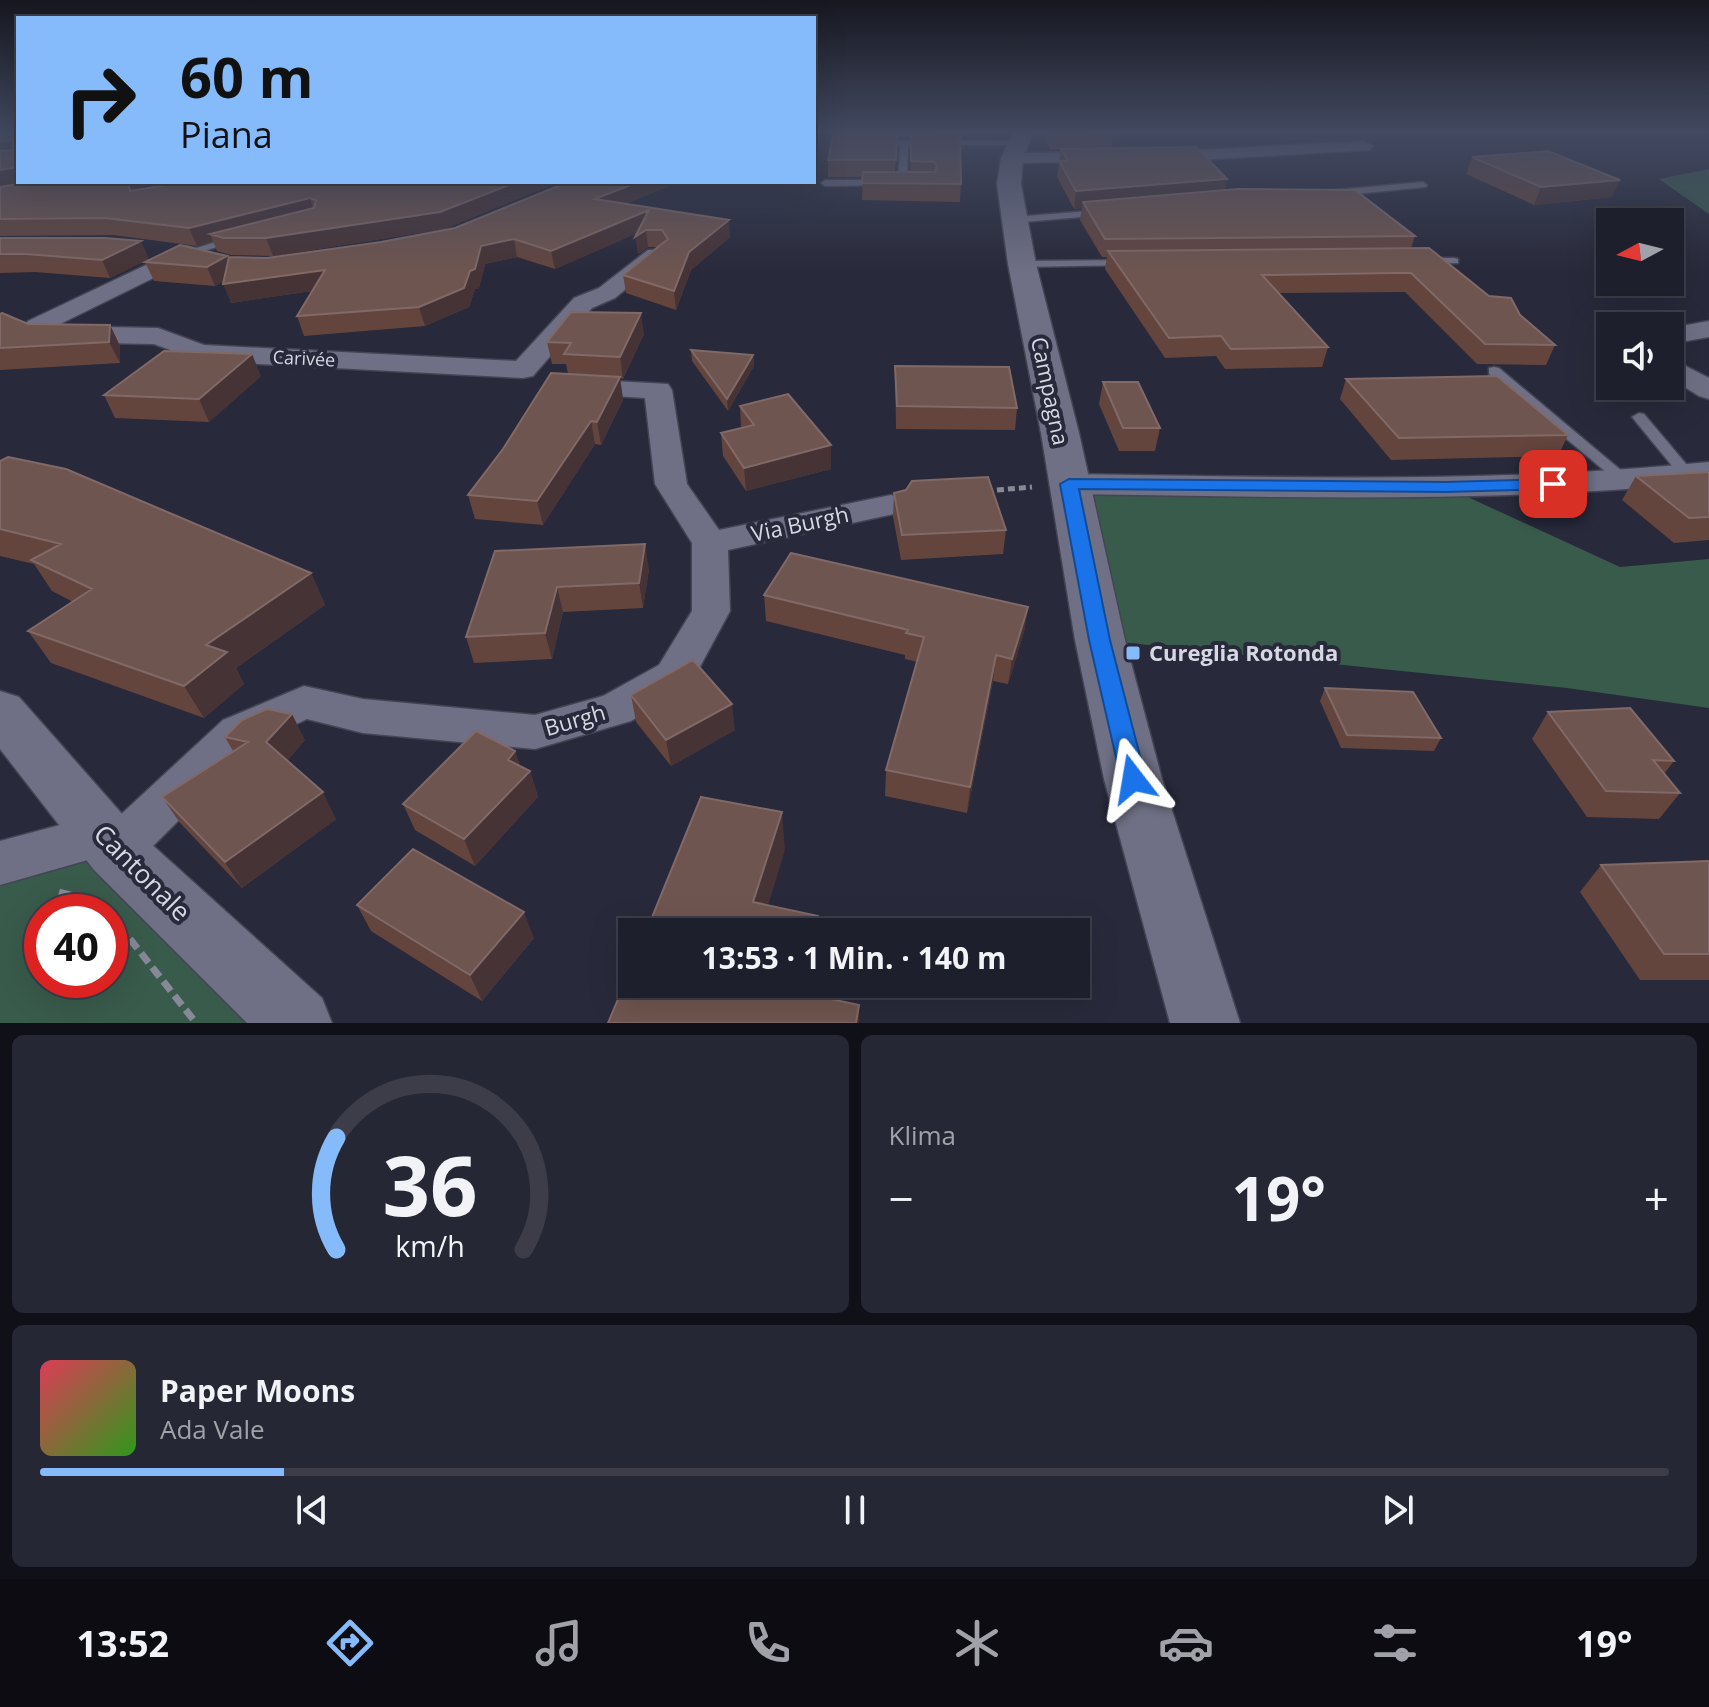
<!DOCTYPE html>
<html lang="de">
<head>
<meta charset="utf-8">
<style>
  body { margin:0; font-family:"Open Sans",sans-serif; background:#262734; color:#f1f3f6; height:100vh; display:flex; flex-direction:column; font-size:30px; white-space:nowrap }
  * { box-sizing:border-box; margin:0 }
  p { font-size:26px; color:#a1a2a9 }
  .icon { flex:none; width:44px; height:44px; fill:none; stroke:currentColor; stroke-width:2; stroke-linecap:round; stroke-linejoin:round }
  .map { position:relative; height:1023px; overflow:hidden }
  .panel { display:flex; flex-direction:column; gap:12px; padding:12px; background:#101118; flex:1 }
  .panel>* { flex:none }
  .banner { position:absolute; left:16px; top:16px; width:800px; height:168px; border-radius:0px; box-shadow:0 8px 32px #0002,0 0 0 2px #3c3d48; background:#85bbfb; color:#111; overflow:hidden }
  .needle { width:52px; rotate:263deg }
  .buttons { position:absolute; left:1596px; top:208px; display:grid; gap:16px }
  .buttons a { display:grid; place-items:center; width:88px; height:88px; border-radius:0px; background:#1e1f2c; box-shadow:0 8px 32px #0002,0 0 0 2px #3c3d48; font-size:40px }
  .speed { position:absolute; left:24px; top:894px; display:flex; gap:16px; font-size:40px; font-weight:700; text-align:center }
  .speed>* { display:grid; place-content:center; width:104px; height:104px; border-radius:50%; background:#1e1f2c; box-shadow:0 8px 32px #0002,0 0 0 2px #3c3d48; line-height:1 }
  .speed .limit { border:12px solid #d22; background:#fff; color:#111 }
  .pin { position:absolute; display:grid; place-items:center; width:68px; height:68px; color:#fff; margin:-34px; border-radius:16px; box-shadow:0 4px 12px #0006 }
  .me { position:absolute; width:88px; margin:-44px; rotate:346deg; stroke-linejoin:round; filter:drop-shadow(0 0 6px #0008) }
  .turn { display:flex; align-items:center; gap:28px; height:168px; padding:0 32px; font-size:36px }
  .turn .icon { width:104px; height:104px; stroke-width:2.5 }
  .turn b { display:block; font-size:56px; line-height:68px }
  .big { font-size:60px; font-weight:700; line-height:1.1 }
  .panel .card { flex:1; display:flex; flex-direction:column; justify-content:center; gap:12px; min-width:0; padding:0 28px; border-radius:12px; background:#262734 }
  .panel .dial { align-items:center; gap:0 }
  .dial svg { height:208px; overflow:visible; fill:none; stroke:#3c3d48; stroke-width:7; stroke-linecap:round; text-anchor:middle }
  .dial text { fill:#f1f3f6; stroke:none }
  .song { display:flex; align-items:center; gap:24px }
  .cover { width:96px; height:96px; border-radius:12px; background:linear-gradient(135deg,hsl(350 70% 55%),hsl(110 70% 35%)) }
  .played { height:8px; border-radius:4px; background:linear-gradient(90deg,#85bbfb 15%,#3c3d48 15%) }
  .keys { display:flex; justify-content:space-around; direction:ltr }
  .heat { display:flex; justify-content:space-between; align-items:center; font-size:44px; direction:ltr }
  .panel .tiles { flex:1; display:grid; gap:12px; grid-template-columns:1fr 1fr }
  .card:last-child { grid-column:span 2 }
  .trip { position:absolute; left:618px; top:918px; width:472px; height:80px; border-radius:0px; background:#1e1f2c; box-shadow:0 8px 32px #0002,0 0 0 2px #3c3d48; font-weight:700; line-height:80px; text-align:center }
  .tab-bar { display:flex; height:128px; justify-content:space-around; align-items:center; background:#0c0c12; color:#a1a2a9 }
  .tab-bar .icon { width:56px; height:56px }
  .tab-bar .selected { color:#85bbfb }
  .tab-bar b { font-size:36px; color:#f1f3f6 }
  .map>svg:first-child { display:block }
</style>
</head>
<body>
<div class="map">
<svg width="1709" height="1023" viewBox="0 0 1709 1023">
  <rect width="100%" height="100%" fill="#28293a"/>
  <path fill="#395b4c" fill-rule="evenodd" d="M1709,169V214L1659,179Z
    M1069,484L1446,487L1620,567L1709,559V708L1567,688L1100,640Z
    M101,835L297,1023H0V863ZM42,912H110V980H42Z"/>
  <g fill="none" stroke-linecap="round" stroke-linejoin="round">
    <defs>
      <path id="service" d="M876,140L1017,141L1021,143L1017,145H908L907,180L916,183L902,186L898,183L900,145L879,144Z
        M884,180L888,183L887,185L825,186L821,183L825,180Z
        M1423,182L1427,185L1426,187L1335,196L1330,193L1335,190Z
        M1101,210L1104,211V215L1014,223L1009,220L1014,217Z
        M234,236L238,237V241L186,256L181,253Z
        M1454,258L1458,259V263L1424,264L1419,261L1424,258Z
        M1129,260L1133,261V265L1022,267L1017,264L1022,261Z
        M1494,367L1499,368L1629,477L1632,480L1629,483H1619L1489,374V368Z
        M1639,413L1644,414L1692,471L1709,472V482L1682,478L1632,417Z"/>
      <path id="minor" d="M1364,141L1373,146L1370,150L1161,162L1152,157L1161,152Z
        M1104,152L1113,157L1110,161L1012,163L1003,158L1012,153Z
        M186,246L194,248L197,253L194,258L56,326L158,328L204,345L516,361L574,298L599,288L648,250H664L667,255L615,298L592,308L533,376L523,378L200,361L154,344L40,342L25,336L21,331L28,321Z
        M1709,321V337L1670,344V328Z
        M1670,358L1709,378V399L1699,396L1670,378Z
        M577,379L668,384L672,390L687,484L719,530L891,495L903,498L908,505L903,512L728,550L730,611L689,687L631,721L535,749L363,733L307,719L255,744L133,866L116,873L99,866L95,858L0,885V841L101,814L116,819L223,720L304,686L363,699L535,715L603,696L659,665L692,611V543L655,484L645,398L567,393L563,387L567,381Z
        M1709,462V482C1496,504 1283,497 1069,494L1057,491L1053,484L1057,477L1069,474C1283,477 1496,484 1709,462Z"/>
      <path id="tertiary" d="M1014,131H1034L1023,158L1021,184L1036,264L1079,433L1125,640L1162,779L1240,1023H1170L1104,779L1075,640L1041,433L1008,264L997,184L1001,158Z
        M0,691L19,697L138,832L322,998L332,1023H247L94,870L0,749Z"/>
    </defs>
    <use href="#service" stroke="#444554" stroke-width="3"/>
    <use href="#minor" stroke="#444554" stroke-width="3"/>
    <use href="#tertiary" stroke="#444554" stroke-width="3"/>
    <path stroke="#888997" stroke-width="5" stroke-dasharray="7 4" stroke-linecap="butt" d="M986,491L1032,487"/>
    <path stroke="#888997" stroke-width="7" stroke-dasharray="12 6" stroke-linecap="butt" d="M59,892L95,902
      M130,939L196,1023"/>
    <use href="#service" fill="#6f7085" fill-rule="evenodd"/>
    <use href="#minor" fill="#6f7085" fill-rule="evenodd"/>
    <use href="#tertiary" fill="#6f7085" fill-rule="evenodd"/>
  </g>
  <path fill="#63453e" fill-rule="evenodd" d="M834,131H958L961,184L960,202L862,200L863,177H828V160ZM897,137H911L910,172H895Z
    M1040,131H1112L1114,133L1111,148L1227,179L1225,190L1415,236L1411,248L1520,315L1555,345L1546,365L1477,364L1405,292L1279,293L1328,347L1322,367L1225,369L1216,356L1165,358L1105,269L1107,257H1102L1080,220L1082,208L1074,209L1057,177L1061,149H1050Z
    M1472,157L1612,197L1534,205L1466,174Z
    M30,182H155L134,190L185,182H559L444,229L273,256L231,255L217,251L213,241L197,246L113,235L0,236V187Z
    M568,182H678L626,204L730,237L691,270L676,310L626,293L623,275L658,247H648L638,254L637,233L555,269L517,257L485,264L479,288L475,289L469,307L425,326L304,336L297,316L312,291L231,303L224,281L215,286L154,281L145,262L227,256L229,260L267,258L381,242L455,228Z
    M0,238L149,259L110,278L35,272L0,273Z
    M0,314L28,324L110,325L120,346V363L0,370Z
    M644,334L623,379L620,378L623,400L601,445L595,444L543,525L475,519L468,495L568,374L566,364H552L547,342Z
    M691,350L753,355L754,366L728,411L692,361Z
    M895,366L1017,408L1015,430L896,429Z
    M261,376L209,422L115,418L104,395Z
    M1346,379L1568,435L1558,456L1391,460L1340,399Z
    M1103,382L1160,428L1155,451H1119L1099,404Z
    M740,406L831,445V469L746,491L723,456L721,433L741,428Z
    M0,461L311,573L325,605L236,668L244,684L204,718L51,663L28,631L73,602L52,591L34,564L0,556Z
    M1709,472V540L1674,543L1622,500L1636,476Z
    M894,493L1006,530L1003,554L901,560L893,517Z
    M495,551L649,569L643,608L563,612L552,659L474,663L466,637Z
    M764,595L1028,607L1024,632L1008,684L993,681L967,813L885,796L886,770L917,662L905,659V655L766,621Z
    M1325,688L1441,738L1434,751L1341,748L1320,701Z
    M631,695L735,730L671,766L636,722Z
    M1548,712L1674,761L1664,774L1680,793L1659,819L1587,817L1532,739Z
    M225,737L305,740L287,761L336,819L242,888L180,823L162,797L233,751Z
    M515,751L520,766L530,771L538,797L475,866L415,830L403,804Z
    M1709,861V980H1640L1580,892L1601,865Z
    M357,905L534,938L482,1001L371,931Z"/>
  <path fill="#463335" d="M13,140L18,151L0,157V141Z
    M18,167V182H28L0,187V170Z
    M1227,179L1224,196L1083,202L1082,208L1074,209L1076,191Z
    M1620,180L1612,197L1534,205L1541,187Z
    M128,182H155L130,191Z
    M517,182H559L444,229L273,256L266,238Z
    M638,182H678L598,216L595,199Z
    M310,198L315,214L225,238L210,234L213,241L197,246L189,228Z
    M649,210L651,227L555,269L551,251Z
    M729,220L730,237L691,270L676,310L674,291L689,252Z
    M646,230L648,247L638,254L635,237Z
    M514,239L517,257L485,264L479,288L475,289L469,307L425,326L419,307L470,271L481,246Z
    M141,241L149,259L110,278L102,260Z
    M227,256L235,275L215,286L207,267Z
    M325,270L331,288L231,303L223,284Z
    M641,313L644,334L623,379L620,357Z
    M110,325L120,346V363L109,342Z
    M252,354L261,376L209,422L199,399Z
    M753,355L754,366L728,411L727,399Z
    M620,377L623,400L601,445L597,422Z
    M591,421L595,444L543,525L537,501Z
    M831,445V469L746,491L744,468Z
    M645,544L649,569L643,608L639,583Z
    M311,573L325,605L236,668L244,684L204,718L184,686L206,645Z
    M557,587L563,612L552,659L545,633Z
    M1028,607L1024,632L1008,684L1012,659Z
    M996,655L993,681L967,813L970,787Z
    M732,704L735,730L671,766L666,740Z
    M292,714L305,740L281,768L266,742Z
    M515,751L523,777L530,771L538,797L475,866L464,839L508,760Z
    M323,792L336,819L242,888L225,862Z
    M782,812L785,850L760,932L753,902Z
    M524,912L534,938L482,1001L470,975Z
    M818,916L819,932H814Z
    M800,984H812L802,1023L798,992Z
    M859,1005V1023H856Z"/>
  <path fill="#6f554f" stroke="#806967" stroke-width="2" d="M0,131H18V167L0,170V151L13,150V140L0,141Z
    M834,131H897L896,160H828Z
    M911,131L960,132L961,184L862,183L863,172H935L937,165L934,162L911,161Z
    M1050,131H1112L1114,133L1052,134Z
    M1196,147L1227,179L1076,191L1059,161H1068L1061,149Z
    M1548,151L1620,180L1541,187L1472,157Z
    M30,182H128L130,191L185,182H517L440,212L266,238H224L210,234L314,208L316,200L310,198L189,228L105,218L0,219V187Z
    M568,182H638L595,199L729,220L689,252L674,291L623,275L668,239L662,230H646L635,237L649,210L551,251L514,239L481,246L475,269L470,271L464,288L419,307L297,316L325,270L223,284L229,257L267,258L381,242L455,228Z
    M1238,189L1355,190L1415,236L1105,239L1083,202Z
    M0,238H105L141,241L102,260L26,254H0Z
    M180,245L227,256L207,267L145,262Z
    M1429,248L1489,296L1511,298L1520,315L1555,345L1485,344L1411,273H1393L1262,275L1328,347L1231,349L1221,336L1169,338L1108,251Z
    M571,312L641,313L620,357L564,354L571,343L547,342Z
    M2,313L28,324L110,325L109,342L0,348V314Z
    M691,350L753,355L727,399Z
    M164,351L252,354L199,399L104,395Z
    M895,366L1009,367L1017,408L897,406Z
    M551,373L620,377L597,422L591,421L537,501L468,495L503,449Z
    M1497,376L1568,435L1399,438L1346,379Z
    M1103,382H1138L1160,428H1123Z
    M788,394L831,445L744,468L721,433L754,425L740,406Z
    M8,457L66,469L311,573L206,645L227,652L184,686L28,631L92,589L31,560L61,544L0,529V461Z
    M1709,472V517L1689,518L1636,476Z
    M988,477L1006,530L902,535L894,493L906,490L912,481Z
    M645,544L639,583L557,587L545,633L466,637L495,551Z
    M791,553L1028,607L1012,659L996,655L970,787L886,770L924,637L906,633L908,630L764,595Z
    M693,660L732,704L666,740L631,695Z
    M1325,688L1413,692L1441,738L1347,735Z
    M1630,708L1674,761L1653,760L1680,793L1606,791L1548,712Z
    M267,709L292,714L266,742L323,792L225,862L162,797L248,742L225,737L242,720Z
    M476,731L515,751L508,760L530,771L464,839L403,804Z
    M701,797L782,812L753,902L818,916L814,932H646Z
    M413,849L524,912L470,975L357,905Z
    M1709,861V954H1664L1601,865Z
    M632,966V984H800L798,992L859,1005L856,1023H608Z"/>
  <linearGradient id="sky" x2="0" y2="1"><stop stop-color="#161720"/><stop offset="0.48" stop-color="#424960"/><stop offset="1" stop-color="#424960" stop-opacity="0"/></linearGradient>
  <rect width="1709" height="274" fill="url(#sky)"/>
  <path fill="#1a73e8" stroke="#114b97" stroke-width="2" d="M1069,479L1446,482L1553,479L1561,484L1553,489L1446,492L1079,489L1110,640L1146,779L1142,786L1133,789L1125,786L1121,779L1089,640L1060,484Z"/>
  <rect fill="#85bbfb" stroke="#28293a" stroke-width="3" x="1125" y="645" width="16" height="16" rx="4"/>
  <g text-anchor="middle" stroke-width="8" stroke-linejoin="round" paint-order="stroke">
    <g font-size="18" fill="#d7d8e4" stroke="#28293a">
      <text transform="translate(304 359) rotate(3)" y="6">Carivée</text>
    </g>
    <g font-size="22" fill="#d7d8e4" stroke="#28293a">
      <text transform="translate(1050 391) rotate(78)" y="8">Campagna</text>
      <text transform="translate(800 524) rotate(-12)" y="8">Via Burgh</text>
      <text transform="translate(575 720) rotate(-16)" y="8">Burgh</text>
    </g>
    <g font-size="22" font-weight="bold" fill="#d7d8e4" stroke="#28293a" text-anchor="start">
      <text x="1149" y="661">Cureglia Rotonda</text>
    </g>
    <g font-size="26" fill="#d7d8e4" stroke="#28293a">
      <text transform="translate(142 873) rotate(45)" y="9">Cantonale</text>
    </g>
  </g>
</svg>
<div class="buttons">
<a><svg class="needle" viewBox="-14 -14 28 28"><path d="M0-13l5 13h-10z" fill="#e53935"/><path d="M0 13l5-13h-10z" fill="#a1a2a9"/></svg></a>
<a><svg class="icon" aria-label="sound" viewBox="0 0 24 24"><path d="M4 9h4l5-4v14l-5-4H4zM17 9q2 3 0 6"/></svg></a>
</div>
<div class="speed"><div class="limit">40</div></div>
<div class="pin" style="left:1553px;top:484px;background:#d93025"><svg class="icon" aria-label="arrive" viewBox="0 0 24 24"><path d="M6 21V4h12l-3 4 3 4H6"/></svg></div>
<svg class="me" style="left:1133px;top:779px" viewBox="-20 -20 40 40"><path d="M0-17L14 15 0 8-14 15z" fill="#1a73e8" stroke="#fff" stroke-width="4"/></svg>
<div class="trip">13:53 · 1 Min. · 140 m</div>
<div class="banner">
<div class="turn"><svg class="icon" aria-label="right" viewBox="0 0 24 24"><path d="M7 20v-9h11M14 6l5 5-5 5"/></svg><div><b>60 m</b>Piana</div></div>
</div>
</div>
<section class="panel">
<div class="tiles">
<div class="card dial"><svg viewBox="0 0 100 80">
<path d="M14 69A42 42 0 1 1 86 69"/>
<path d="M14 69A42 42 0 0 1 14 26" stroke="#85bbfb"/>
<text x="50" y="56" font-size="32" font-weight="700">36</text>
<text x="50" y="72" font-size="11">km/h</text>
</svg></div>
<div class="card"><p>Klima</p>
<div class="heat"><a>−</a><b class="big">19°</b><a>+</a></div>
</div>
<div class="card">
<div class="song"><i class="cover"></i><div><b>Paper Moons</b><p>Ada Vale</p></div></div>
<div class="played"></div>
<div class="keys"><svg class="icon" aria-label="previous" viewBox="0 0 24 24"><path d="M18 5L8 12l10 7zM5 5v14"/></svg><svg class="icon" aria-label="pause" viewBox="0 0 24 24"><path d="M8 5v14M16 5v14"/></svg><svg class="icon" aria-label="next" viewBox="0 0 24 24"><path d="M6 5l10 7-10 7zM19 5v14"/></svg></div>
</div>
</div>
</section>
<nav class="tab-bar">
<b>13:52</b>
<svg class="icon selected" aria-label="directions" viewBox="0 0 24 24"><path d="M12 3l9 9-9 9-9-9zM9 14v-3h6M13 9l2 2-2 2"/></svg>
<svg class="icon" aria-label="music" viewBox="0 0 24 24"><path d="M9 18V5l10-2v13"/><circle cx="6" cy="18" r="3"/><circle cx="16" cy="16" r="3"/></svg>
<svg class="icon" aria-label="phone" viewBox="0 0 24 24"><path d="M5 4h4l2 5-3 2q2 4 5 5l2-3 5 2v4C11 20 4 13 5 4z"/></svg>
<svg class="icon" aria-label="climate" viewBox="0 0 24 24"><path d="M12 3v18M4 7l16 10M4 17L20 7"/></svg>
<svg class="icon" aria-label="car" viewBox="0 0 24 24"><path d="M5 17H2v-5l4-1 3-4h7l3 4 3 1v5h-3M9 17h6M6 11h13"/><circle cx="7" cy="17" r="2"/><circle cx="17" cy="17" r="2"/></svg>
<svg class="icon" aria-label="filters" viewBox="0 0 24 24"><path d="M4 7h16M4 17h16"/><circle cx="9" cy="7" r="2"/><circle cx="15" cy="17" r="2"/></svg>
<b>19°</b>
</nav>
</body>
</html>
